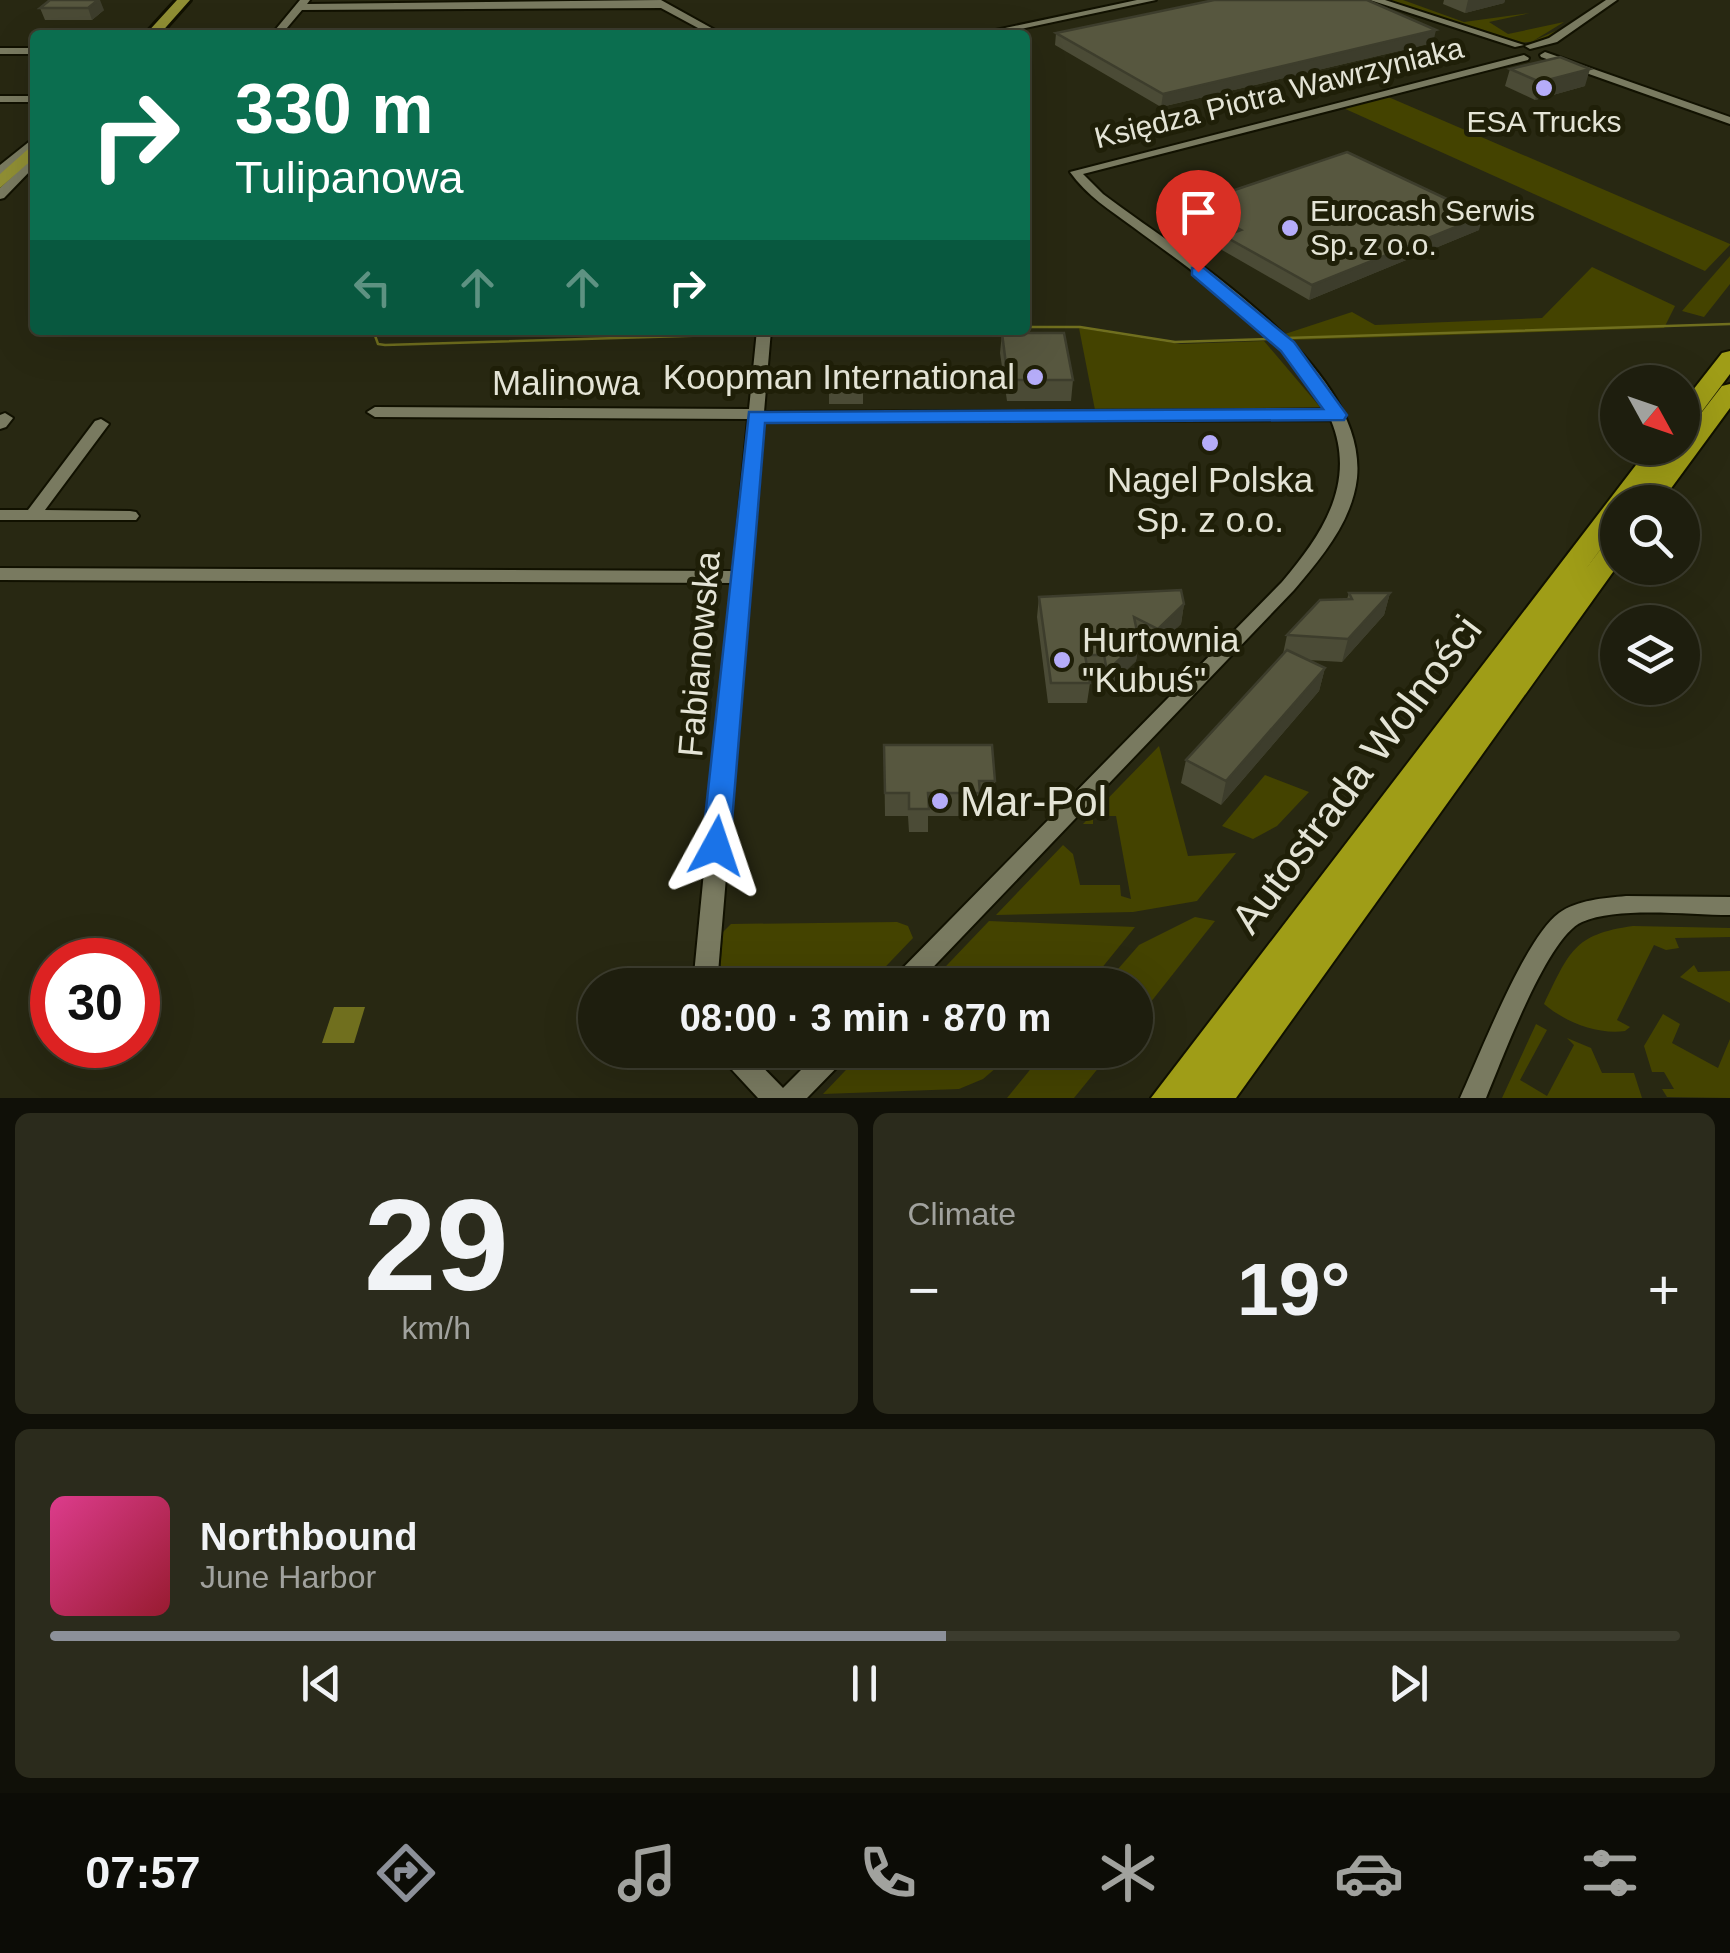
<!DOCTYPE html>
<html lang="en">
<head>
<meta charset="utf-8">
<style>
  body { margin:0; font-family:Helvetica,sans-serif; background:#2b2b1c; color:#f1f3f6; height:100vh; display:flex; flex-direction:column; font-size:38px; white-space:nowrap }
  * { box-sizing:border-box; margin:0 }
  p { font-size:32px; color:#a1a29e }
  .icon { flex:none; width:55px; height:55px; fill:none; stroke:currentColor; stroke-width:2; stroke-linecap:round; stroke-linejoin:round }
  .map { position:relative; height:1098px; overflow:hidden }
  .drawer { display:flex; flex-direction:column; gap:15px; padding:15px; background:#101008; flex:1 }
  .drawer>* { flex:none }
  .top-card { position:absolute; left:30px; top:30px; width:1000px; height:305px; border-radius:10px; box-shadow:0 10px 40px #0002,0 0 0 2px #3c3c2e; background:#0b6e4f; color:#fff; overflow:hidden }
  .needle { width:65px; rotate:130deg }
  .controls { position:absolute; left:1600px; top:365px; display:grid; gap:20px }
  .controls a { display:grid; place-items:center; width:100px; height:100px; border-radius:50%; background:#1e1e0e; box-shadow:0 10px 40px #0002,0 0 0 2px #3c3c2e; font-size:50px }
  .speed { position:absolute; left:30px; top:938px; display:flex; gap:20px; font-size:50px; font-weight:700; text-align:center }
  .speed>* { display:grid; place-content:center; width:130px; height:130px; border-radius:50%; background:#1e1e0e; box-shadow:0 10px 40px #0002,0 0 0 2px #3c3c2e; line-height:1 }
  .speed .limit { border:15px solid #d22; background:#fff; color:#111 }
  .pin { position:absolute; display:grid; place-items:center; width:85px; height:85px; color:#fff; margin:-102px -42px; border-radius:50% 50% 50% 0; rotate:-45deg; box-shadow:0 0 10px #0007 }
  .pin .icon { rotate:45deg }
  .me { position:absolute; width:110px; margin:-55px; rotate:5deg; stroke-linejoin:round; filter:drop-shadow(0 0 8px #0008) }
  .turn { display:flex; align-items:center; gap:35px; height:210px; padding:0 40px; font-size:45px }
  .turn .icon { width:130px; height:130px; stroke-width:2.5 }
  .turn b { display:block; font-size:70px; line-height:85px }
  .lanes { display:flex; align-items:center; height:95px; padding:0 40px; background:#0003; justify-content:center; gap:50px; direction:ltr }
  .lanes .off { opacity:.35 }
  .big { font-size:75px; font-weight:700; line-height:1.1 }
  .drawer .tile { flex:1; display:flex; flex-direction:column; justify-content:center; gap:15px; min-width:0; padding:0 35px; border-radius:15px; background:#2b2b1c }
  .drawer .dial { align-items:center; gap:0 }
  .dial b { font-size:130px; line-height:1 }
  .song { display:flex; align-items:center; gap:30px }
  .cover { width:120px; height:120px; border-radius:15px; background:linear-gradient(135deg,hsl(330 70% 55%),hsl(350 70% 35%)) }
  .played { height:10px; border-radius:5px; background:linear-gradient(90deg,#8c9099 55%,#3c3c2e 55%) }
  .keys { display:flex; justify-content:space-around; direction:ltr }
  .heat { display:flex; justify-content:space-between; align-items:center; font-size:55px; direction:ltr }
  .drawer .tiles { flex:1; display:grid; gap:15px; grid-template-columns:1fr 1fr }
  .tile:last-child { grid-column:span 2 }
  .trip { position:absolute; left:578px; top:968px; width:575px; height:100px; border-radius:50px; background:#1e1e0e; box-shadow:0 10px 40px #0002,0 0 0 2px #3c3c2e; font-weight:700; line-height:100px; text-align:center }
  .tabs { display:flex; height:160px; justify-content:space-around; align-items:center; background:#0c0c06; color:#a1a29e }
  .tabs .icon { width:70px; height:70px }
  .tabs .on { color:#8c9099 }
  .tabs b { font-size:45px; color:#f1f3f6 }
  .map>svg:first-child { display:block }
</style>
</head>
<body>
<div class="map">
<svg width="1730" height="1098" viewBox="0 0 1730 1098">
  <rect width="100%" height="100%" fill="#282812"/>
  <path fill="#444300" d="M1381,0H1403L1464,22L1530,13L1489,22L1508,34L1564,22L1533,41L1569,25L1543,41L1513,43Z
    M1386,96L1730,244V245L1705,271L1341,107Z
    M1730,256V284L1704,317L1682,311Z
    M1592,267L1675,306L1664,328L1291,340L1285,334L1352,312L1375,325L1542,318Z
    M1079,328L1180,344L1264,341L1320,407L1095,410Z
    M1159,746L1188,856L1236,853L1197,901L1133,912L996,915L1063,845L1073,854L1080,885H1120L1121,896L1131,899L1116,816H1093V824H1083Z
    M1265,775L1309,792L1277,826L1253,839L1222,826Z
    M1195,917L1215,921L1135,1022V985H1104L1139,945Z
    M989,921L1135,927L1088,985H928Z
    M897,922L908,926L913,938L868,985H719L723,932L731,924Z
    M1633,926L1730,928V937L1675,938L1679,948L1666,950L1654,945L1617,1020L1630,1027L1625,1031C1598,1035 1565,1022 1544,1004C1569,953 1573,934 1633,926Z
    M1694,965L1698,972L1730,971V1003L1680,977Z
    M1663,1014L1680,1024L1672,1043L1718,1068L1730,1039V1098L1667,1097L1662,1089H1674L1664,1072H1652L1644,1046Z
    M1536,1024L1547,1030L1520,1080L1547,1096L1574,1045L1567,1038L1591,1048L1602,1073H1634L1642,1098H1502Z
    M865,1050H1017L983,1079L959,1089L823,1094Z
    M1046,1050H1113L1074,1098H1007Z"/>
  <path fill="#706f1e" d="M334,1007H365L354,1043H322Z"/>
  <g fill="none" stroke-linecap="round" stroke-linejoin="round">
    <path stroke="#706f1e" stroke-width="2.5" d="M1025,327H1080L1175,342L1268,339
      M373,330L378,344L385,345L752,334
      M774,334L924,330
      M1287,338L1730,324"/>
    <defs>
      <path id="minor" d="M300,0H310L307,4L661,0L724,35H711L661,8L302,10L281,35H271Z
        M1137,0H1156L992,35H972Z
        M1370,0H1385L1524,45L1515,47Z
        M1606,0H1617L1557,42L1530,49L1525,46L1549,38Z
        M0,48H35V54H0Z
        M1545,52L1730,117V124L1541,57L1540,55Z
        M1524,55L1529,58L1528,60L1083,174L1103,194C1182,254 1368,364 1357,478C1352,522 1321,558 1294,590L916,985H889L893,978L1282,582C1322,535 1357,483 1331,420L764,422L717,985H693L732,583L0,580V568L733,571L748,419L375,417L367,412L375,407L749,409L757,330H771L764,412L1327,410C1299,343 1191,270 1133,227C1110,210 1087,196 1070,172Z
        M0,96H35V102H0Z
        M35,137V146L0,175V165Z
        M35,155V166L4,198L0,199V188Z
        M5,413L13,418L6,427L0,429V415Z
        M101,419L109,424L45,510L130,511L136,512L139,516L136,520H0V510H28L95,421Z
        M1626,896L1730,897V915C1690,915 1618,906 1582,922C1547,937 1502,1060 1486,1098H1460C1480,1055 1524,939 1559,913C1577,900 1604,898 1626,896Z
        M718,1050H746L783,1088L821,1050H849L846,1058L807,1098H758L721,1058Z"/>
      <path id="major" d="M177,0H190L159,35H145Z
        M35,143V157L0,188V174Z"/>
      <path id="highway" d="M1730,351V374L1691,426L1682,428V404L1722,353Z
        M1730,384V408L1661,502H1635L1637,499L1618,502V526L1585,570L1608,539L1618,537V565L1236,1098H1151L1649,448H1674L1671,453L1682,448V438L1722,386Z"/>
    </defs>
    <use href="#minor" stroke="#110" stroke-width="4"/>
    <use href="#major" stroke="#110" stroke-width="6"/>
    <use href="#highway" stroke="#110" stroke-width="4"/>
    <use href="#minor" fill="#797a60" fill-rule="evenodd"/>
    <use href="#major" fill="#908f34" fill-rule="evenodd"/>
    <use href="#highway" fill="#9f9d17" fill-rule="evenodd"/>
  </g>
  <path fill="#4b4b36" d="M50,0L104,10L92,20H45L40,8Z
    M1444,0H1505L1504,3L1465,13L1443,4Z
    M1056,33L1433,43L1161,107L1055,45Z
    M1510,69L1585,86L1535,100L1505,86Z
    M1193,204L1479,230L1309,300L1222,250L1224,236L1191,218Z
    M1002,333L1073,380L1071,401H1007L1000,353Z
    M863,370V404H829V388Z
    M1349,593H1390L1384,615L1342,662L1308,660L1325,668L1319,691L1221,805L1181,783L1186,760L1283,654L1287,635L1347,599Z
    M1039,597L1184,604L1181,624L1155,649L1139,641L1136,661L1105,691L1102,675H1089L1090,683L1087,703H1048L1037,617Z
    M884,745L995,781L993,804H979L978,816H928V832H909L908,816H885Z"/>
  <path fill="#3d3d2c" d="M98,0H100L104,10L92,20L88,8Z
    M1468,0H1505L1504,3L1465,13Z
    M1436,30L1433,43L1161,107L1163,94Z
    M1590,69L1585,86L1535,100L1540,82Z
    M1483,216L1479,230L1309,300L1312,285Z
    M1390,593L1384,615L1342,662L1348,639Z
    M1184,604L1181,624L1155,649L1158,629Z
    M1139,641L1136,661L1105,691L1107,671Z
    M1325,668L1319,691L1221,805L1226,781Z"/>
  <path fill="#57573f" stroke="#3d3d2c" stroke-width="2.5" d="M50,0H98L88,8H40Z
    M1214,0H1367L1436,30L1163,94L1056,33Z
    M1560,57L1590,69L1540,82L1510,69Z
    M1347,152L1483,216L1312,285L1224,236L1241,230L1193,204Z
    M1002,333H1064L1073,380H1008Z
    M830,370H863V388H829Z
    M1181,590L1184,604L1158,629L1134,617L1139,641L1107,671L1104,655H1085L1090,683H1051L1039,597Z
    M1349,593H1390L1348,639L1287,635L1320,600L1352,599Z
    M1287,650L1325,668L1226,781L1186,760Z
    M884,745H992L995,781H979L980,793H928L929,809H909V793H885Z"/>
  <path fill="#1a73e8" stroke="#114b97" stroke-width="2.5" d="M1192,268H1204L1294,342L1347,415L1344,420L765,423L730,846L726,854H706L702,846L749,412L1323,409L1281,351L1192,275Z"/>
  <g fill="#b5acf8" stroke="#1f1f08" stroke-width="4">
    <circle cx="1544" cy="88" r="10"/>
    <circle cx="1290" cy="228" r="10"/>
    <circle cx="1035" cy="377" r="10"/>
    <circle cx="1210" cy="443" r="10"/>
    <circle cx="1062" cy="660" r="10"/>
    <circle cx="940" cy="801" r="10"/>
  </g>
  <g text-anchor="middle" stroke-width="10" stroke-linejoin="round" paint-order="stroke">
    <g font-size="30" fill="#e4e4d6" stroke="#1f1f08">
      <text transform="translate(1279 93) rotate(-14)" y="10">Księdza Piotra Wawrzyniaka</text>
    </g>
    <g font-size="30" fill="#e4e4d6" stroke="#1f1f08">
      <text x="1544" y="132">ESA Trucks</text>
      <text x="1310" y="221" text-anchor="start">Eurocash Serwis<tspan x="1310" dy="34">Sp. z o.o.</tspan></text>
    </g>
    <g font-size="35" fill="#e4e4d6" stroke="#1f1f08" text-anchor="end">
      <text x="1015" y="389">Koopman International</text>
      <text x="1210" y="492" text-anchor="middle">Nagel Polska<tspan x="1210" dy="40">Sp. z o.o.</tspan></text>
      <text x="1082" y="652" text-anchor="start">Hurtownia<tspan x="1082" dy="40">"Kubuś"</tspan></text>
    </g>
    <g font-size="35" fill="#e4e4d6" stroke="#1f1f08">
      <text x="566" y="395">Malinowa</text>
      <text transform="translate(699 654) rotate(-85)" y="12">Fabianowska</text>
    </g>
    <g font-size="42" fill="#e4e4d6" stroke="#1f1f08">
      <text transform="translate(1356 774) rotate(-53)" y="15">Autostrada Wolności</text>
    </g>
    <g font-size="42" fill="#e4e4d6" stroke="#1f1f08" text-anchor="start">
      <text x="960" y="816">Mar-Pol</text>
    </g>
  </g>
</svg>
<div class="controls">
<a><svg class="needle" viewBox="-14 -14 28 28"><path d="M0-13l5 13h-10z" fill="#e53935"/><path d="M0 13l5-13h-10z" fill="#a1a29e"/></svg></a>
<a><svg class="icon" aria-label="search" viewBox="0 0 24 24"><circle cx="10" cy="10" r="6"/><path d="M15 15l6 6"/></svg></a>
<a><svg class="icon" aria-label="layers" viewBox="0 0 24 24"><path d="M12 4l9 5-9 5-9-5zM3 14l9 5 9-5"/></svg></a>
</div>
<div class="speed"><div class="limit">30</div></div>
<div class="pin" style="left:1198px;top:272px;background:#d93025"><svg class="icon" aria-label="arrive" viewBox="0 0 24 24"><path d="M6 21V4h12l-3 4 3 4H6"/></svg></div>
<svg class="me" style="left:716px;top:846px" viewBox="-20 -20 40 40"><path d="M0-17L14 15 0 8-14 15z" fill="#1a73e8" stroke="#fff" stroke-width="4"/></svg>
<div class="trip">08:00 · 3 min · 870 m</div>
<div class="top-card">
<div class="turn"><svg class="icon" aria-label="right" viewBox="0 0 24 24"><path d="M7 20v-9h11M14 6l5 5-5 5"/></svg><div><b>330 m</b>Tulipanowa</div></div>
<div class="lanes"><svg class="icon off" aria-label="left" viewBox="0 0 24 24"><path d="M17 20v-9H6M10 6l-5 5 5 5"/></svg><svg class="icon off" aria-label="ahead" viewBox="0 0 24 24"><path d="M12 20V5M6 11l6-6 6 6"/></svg><svg class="icon off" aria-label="ahead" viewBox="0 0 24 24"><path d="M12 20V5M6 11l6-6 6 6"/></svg><svg class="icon" aria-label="right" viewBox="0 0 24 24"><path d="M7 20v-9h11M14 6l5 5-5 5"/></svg></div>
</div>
</div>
<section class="drawer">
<div class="tiles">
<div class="tile dial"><b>29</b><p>km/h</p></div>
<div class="tile"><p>Climate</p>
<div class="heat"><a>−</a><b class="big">19°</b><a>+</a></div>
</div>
<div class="tile">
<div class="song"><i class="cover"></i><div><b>Northbound</b><p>June Harbor</p></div></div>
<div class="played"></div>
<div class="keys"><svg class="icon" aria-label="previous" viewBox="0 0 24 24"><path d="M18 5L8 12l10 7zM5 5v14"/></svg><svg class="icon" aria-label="pause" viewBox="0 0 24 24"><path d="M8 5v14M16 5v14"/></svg><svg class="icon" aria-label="next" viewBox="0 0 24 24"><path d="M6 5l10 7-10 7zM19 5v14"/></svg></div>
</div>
</div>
</section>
<nav class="tabs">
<b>07:57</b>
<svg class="icon on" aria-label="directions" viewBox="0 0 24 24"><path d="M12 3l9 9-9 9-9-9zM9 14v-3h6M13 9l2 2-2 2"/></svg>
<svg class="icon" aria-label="music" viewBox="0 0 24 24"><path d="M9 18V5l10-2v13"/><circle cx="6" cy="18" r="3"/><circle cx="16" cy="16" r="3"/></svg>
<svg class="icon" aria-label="phone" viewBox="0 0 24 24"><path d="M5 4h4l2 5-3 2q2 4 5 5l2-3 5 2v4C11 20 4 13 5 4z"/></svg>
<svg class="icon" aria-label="climate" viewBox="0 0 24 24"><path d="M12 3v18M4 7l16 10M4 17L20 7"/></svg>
<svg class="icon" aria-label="car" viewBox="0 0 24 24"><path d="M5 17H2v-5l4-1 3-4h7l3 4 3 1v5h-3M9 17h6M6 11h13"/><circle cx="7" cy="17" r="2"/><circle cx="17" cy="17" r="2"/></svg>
<svg class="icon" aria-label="filters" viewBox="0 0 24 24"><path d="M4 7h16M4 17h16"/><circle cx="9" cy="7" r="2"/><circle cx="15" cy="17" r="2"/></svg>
</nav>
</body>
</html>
